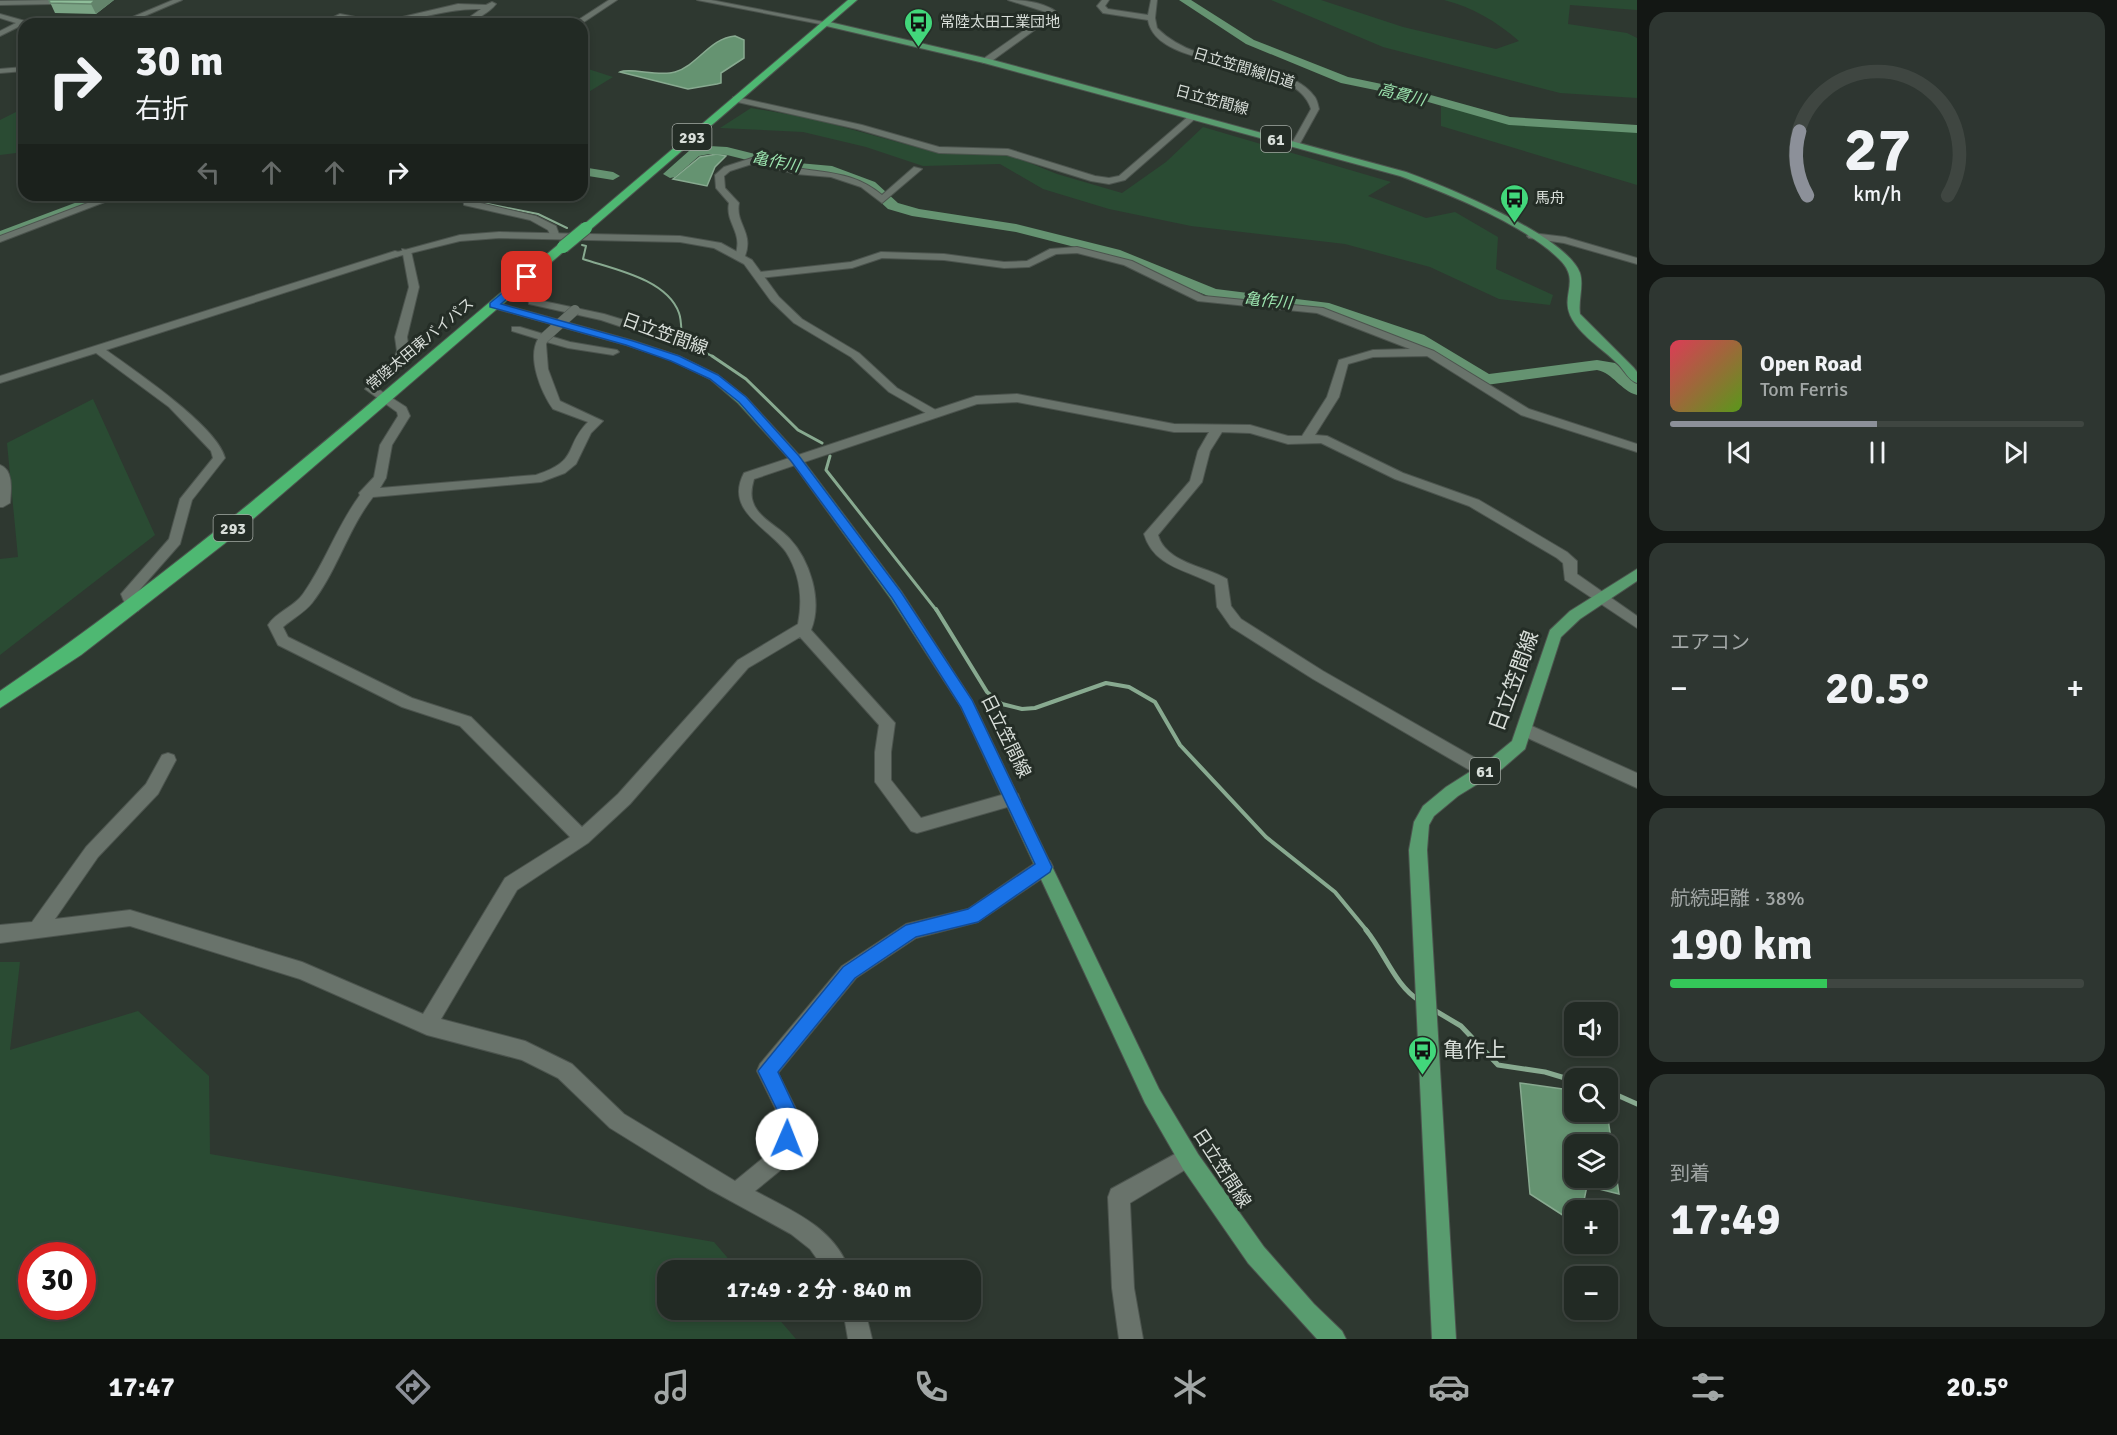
<!DOCTYPE html>
<html lang="ja">
<head>
<meta charset="utf-8">
<style>
  body { margin:0; font-family:Signika,"Noto Sans JP",sans-serif; background:#2e3631; color:#f1f3f6; height:100vh; display:flex; flex-direction:column; font-size:22px; white-space:nowrap }
  * { box-sizing:border-box; margin:0 }
  p { font-size:20px; color:#a2a7a6 }
  .icon { flex:none; width:33px; height:33px; fill:none; stroke:currentColor; stroke-width:2; stroke-linecap:round; stroke-linejoin:round }
  .map { position:relative; flex:1; overflow:hidden }
  .panel { display:flex; flex-direction:column; gap:12px; padding:12px; background:#131714; width:480px }
  .panel>* { flex:none }
  .guide { position:absolute; left:18px; top:18px; width:570px; height:183px; border-radius:18px; box-shadow:0 3px 9px #0003,0 0 0 2px #3f4641; background:#222a24; color:#f1f3f6; overflow:hidden }
  .tools { position:absolute; left:1564px; top:1002px; display:grid; gap:12px }
  .tools a { display:grid; place-items:center; width:54px; height:54px; border-radius:12px; background:#222a24; box-shadow:0 3px 9px #0003,0 0 0 2px #3f4641; font-size:30px }
  .speed { position:absolute; left:18px; top:1242px; display:flex; gap:12px; font-size:30px; font-weight:700; text-align:center }
  .speed>* { display:grid; place-content:center; width:78px; height:78px; border-radius:50%; background:#222a24; box-shadow:0 3px 9px #0003,0 0 0 2px #3f4641; line-height:1 }
  .speed .limit { border:9px solid #d22; background:#fff; color:#111 }
  .pin { position:absolute; display:grid; place-items:center; width:51px; height:51px; color:#fff; margin:-26px; border-radius:12px; box-shadow:0 3px 9px #0006 }
  .me { position:absolute; width:66px; margin:-33px; rotate:1deg; stroke-linejoin:round; filter:drop-shadow(0 0 4px #0008) }
  .turn { display:flex; align-items:center; gap:21px; height:126px; padding:0 18px; font-size:27px }
  .turn .icon { width:78px; height:78px; stroke-width:2.5 }
  .turn b { display:block; font-size:42px; line-height:51px }
  .lanes { display:flex; align-items:center; height:57px; padding:0 18px; background:#0003; justify-content:center; gap:30px; direction:ltr }
  .lanes .off { opacity:.35 }
  .big { font-size:45px; font-weight:800; line-height:1.1 }
  .panel .card { flex:1; display:flex; flex-direction:column; justify-content:center; gap:9px; min-width:0; padding:0 21px; border-radius:18px; background:#2e3631 }
  .panel .dial { align-items:center; gap:0 }
  .dial svg { height:156px; overflow:visible; fill:none; stroke:#3f4641; stroke-width:7; stroke-linecap:round; text-anchor:middle }
  .dial text { fill:#f1f3f6; stroke:none }
  .song { display:flex; align-items:center; gap:18px }
  .cover { width:72px; height:72px; border-radius:9px; background:linear-gradient(135deg,hsl(350 70% 55%),hsl(90 70% 35%)) }
  .played { height:6px; border-radius:3px; background:linear-gradient(90deg,#8c9099 50%,#3f4641 50%) }
  .keys { display:flex; justify-content:space-around; direction:ltr }
  .heat { display:flex; justify-content:space-between; align-items:center; font-size:33px; direction:ltr }
  .charge { height:9px; border-radius:4px; background:linear-gradient(90deg,#34c759 38%,#3f4641 0) }
  .trip { position:absolute; left:657px; top:1260px; width:324px; height:60px; border-radius:18px; background:#222a24; box-shadow:0 3px 9px #0003,0 0 0 2px #3f4641; font-weight:800; line-height:60px; text-align:center }
  .menu { display:flex; height:96px; justify-content:space-around; align-items:center; background:#0e110e; color:#a2a7a6 }
  .menu .icon { width:42px; height:42px }
  .menu .selected { color:#8c9099 }
  .menu b { font-size:27px; color:#f1f3f6 }
  main { display:flex; flex:1; min-height:0 }
  .map>svg:first-child { display:block }
</style>
</head>
<body>
<main>
<div class="map">
<svg width="1637" height="1339" viewBox="0 0 1637 1339">
  <rect width="100%" height="100%" fill="#2e3830"/>
  <path fill="#2a4b33" fill-rule="evenodd" d="M1271,0H1321L1403,27L1496,49L1519,41C1496,21 1472,7 1444,0H1637V10L1570,5L1568,24L1627,33L1637,38V98L1560,93L1383,47Z
    M582,67L613,77L582,96Z
    M1441,106L1521,125L1615,128L1637,133V185L1441,126Z
    M24,108V152L0,155V120Z
    M751,108L810,118L941,154H1007L1057,174L1122,193L1166,162L1203,127L1391,182L1368,196L1426,218L1455,212L1498,237L1496,269L1553,295L1550,305L1499,299L1430,267L1345,244L1191,226L1109,209L1043,189L1000,164L923,166L866,147L803,132L720,128Z
    M93,399L155,535L0,655V559L18,557L7,443Z
    M0,962H20L10,1050L138,1011L209,1076L210,1154L714,1242L738,1270H668V1310H771L796,1339H0ZM32,1256H82V1306H32Z"/>
  <path fill="#659371" stroke="#88aa90" stroke-width="1.5" fill-rule="evenodd" d="M735,36L744,40V58L721,73V83L717,84L688,89L620,72C630,67 658,77 675,72C698,65 710,38 735,36Z
    M717,154L726,156L715,167L707,186L673,179L700,157Z
    M1520,1083L1570,1090L1575,1093V1112H1607L1619,1194L1587,1186L1582,1210H1575V1223L1530,1194ZM1575,1144H1608V1178H1575Z"/>
  <g fill="none" stroke-linecap="round" stroke-linejoin="round">
    <path stroke="#88aa90" stroke-width="2" d="M476,195L478,202L538,214L567,228
      M582,245L586,246L583,259C613,269 667,279 679,313C682,321 681,332 682,341L714,357"/>
    <path stroke="#88aa90" stroke-width="3" d="M712,356L746,379L798,430L822,443
      M830,456L826,470L937,611"/>
    <path stroke="#88aa90" stroke-width="4" d="M936,609L987,692L1002,704L1022,709L1035,708L1106,683L1129,687L1155,702L1180,745L1266,837L1335,892L1368,932"/>
    <path stroke="#88aa90" stroke-width="5" d="M1366,930C1385,953 1395,986 1420,1001
      M1434,1010L1461,1026L1498,1065L1545,1072L1575,1081
      M1608,1091L1637,1104"/>
    <path fill="#659371" fill-rule="evenodd" d="M1179,0H1191L1254,40L1348,77L1420,92L1510,117L1637,125V133L1509,125L1414,98L1341,83L1246,44Z
      M709,146L727,147L787,162L832,166L875,182L898,203L919,209L1016,224L1120,250L1216,289L1329,303L1424,335L1489,374L1597,360L1615,363L1637,381V395C1621,391 1613,373 1597,370L1486,385L1480,384L1412,343L1321,310L1213,298L1110,256L1016,232L912,216L888,209L865,188L825,173L787,170L727,155L709,154L699,156L675,177L670,178L663,174L690,150Z
      M582,167L613,172L620,176L613,180L582,175Z
      M96,195H116L0,240V231Z"/>
    <defs>
      <path id="street" d="M173,0H182L126,24H116Z
        M609,0H617L581,24H572Z
        M1008,0C1024,0 1045,2 1058,13L989,63H983V59L1049,13Z
        M1102,0H1109L1105,6L1108,9L1148,15L1151,0H1157L1155,18L1157,28C1168,39 1182,47 1197,52C1229,62 1294,68 1314,96C1317,99 1318,105 1319,109L1298,147L1291,145L1311,109C1295,55 1157,74 1148,20L1103,13L1097,6Z
        M0,1L52,0L56,2L52,4L0,5Z
        M492,2L496,4C490,12 471,24 460,24L481,9C450,8 423,18 393,23C375,27 359,17 342,18C334,19 328,24 319,24L340,14L381,22L458,4L486,5Z
        M0,14L25,21L26,23L0,36V31L16,23L0,18Z
        M24,67V71L0,73V69Z
        M736,97L862,125L939,147L1008,149L1095,176L1109,178L1119,176L1190,115L1197,117L1125,180L1109,184L1091,181L1007,155L939,153L857,129L733,101V97Z
        M755,157C769,161 783,166 797,168C831,174 854,172 882,195L914,167L922,169L882,203L861,187L831,177L796,174L755,163L730,171L724,176L725,188L739,203C735,224 754,232 745,256L740,259L735,256C744,232 725,224 729,203L716,188L715,175L724,167Z
        M109,195H123L0,242V236Z
        M463,195H473L472,201L536,216L556,226L560,237L552,239L548,230L530,220L464,205Z
        M1532,233L1565,237L1637,258V264L1564,243L1529,238L1527,236Z
        M1077,247L1132,261L1204,296L1323,308L1434,351L1529,409L1637,444V452L1521,415L1427,356L1373,357L1348,364L1339,397L1315,435L1327,436L1403,473L1479,500L1567,552L1577,561V574L1637,616V628L1565,580L1563,563L1557,558L1469,506L1395,479L1321,443L1288,444L1250,433L1222,432L1210,451L1202,482L1158,535C1166,563 1205,566 1227,579L1231,606L1241,619L1323,671L1491,767L1493,772L1491,777L1485,779L1313,679L1231,627L1217,607L1215,585C1189,570 1154,568 1144,534L1190,481L1198,451L1209,432H1174L1017,402L977,404L754,479C752,486 750,494 753,502C758,518 778,526 789,538C810,560 823,601 811,630L895,723L891,752V780L921,818L1012,792L1018,794L1020,799L1018,804L917,833L911,831L875,782V752L879,725L800,637L748,668L630,804L588,843L517,890L441,1019L525,1041L572,1064L624,1114L735,1181L773,1150L782,1122L757,1071L760,1064L842,966L906,924L968,909L1038,861L1044,859L1050,861L1053,867L1050,873L978,922L916,938L856,978L778,1073L802,1121L788,1164L755,1191C791,1210 835,1228 849,1270H825L810,1249L791,1234L707,1188L610,1128L558,1078L522,1060L427,1035L300,979L130,926L0,943V925L32,922L86,847L146,784L162,755L168,753L174,755L176,760L158,794L98,857L55,919L130,910L302,962L423,1014L505,878L570,837L460,726L402,707L278,645L268,625C276,612 294,607 303,594C325,563 337,526 360,495L359,493L374,477L380,445L398,416L397,412L365,389L393,361L397,351L395,337L409,287L402,249L411,251L419,287L407,337L409,351L402,364L378,389L406,407L410,416L392,445L386,478L380,488L536,475C581,460 563,447 588,422L553,409C541,392 527,358 538,339L512,331V327H520L570,342L617,350L619,352L613,355L568,348L547,342L546,344L548,369L560,401L603,421L591,433L576,464L565,473L541,482L373,497C348,529 337,571 312,603C305,612 292,619 283,627L288,637L412,698L471,717L582,827L618,794L738,660L798,624C803,599 800,574 786,552C768,527 724,511 744,473L976,396L1017,394L1174,424L1250,425L1288,436H1302L1327,397L1339,360L1373,350L1410,349L1317,313L1198,301L1124,265L1077,253L1056,254L1029,267L1004,268L944,260L882,258L852,268L759,278L754,275L759,272L851,262L881,252L944,254L1004,262L1027,261L1050,249Z
        M395,251L399,252V256L106,350C135,371 217,426 225,458L192,500L180,544L135,595L140,607L138,611H128L121,594L169,539L180,499L213,458L211,451L169,407L96,353L0,383V376Z
        M523,275H531L546,281L537,291L538,300L604,314L640,325L628,329L601,320L529,304L527,291L534,282L523,279Z
        M0,465C14,470 11,491 10,503L3,507H0Z
        M1525,723L1637,773V788L1519,734L1517,729L1519,724Z
        M1186,1148L1193,1151L1196,1158L1193,1165L1130,1203L1134,1288L1143,1339H1119L1112,1288L1108,1197L1111,1189Z
        M843,1310H865L872,1339H848Z"/>
      <path id="secondary" d="M697,0H711L829,23L825,25Z
        M499,232L680,236L721,243L752,260L779,297L802,319L859,353L897,388L941,413L935,417L931,416L889,392L851,357L794,323L771,301L744,264L714,248L680,242L499,238L460,241L395,257L390,254L460,235Z"/>
      <path id="primary" d="M825,21L989,59L1406,172C1444,186 1566,235 1580,273C1584,286 1578,300 1580,314L1634,368L1637,372V383C1629,381 1624,370 1618,364C1603,349 1579,335 1570,315C1561,294 1581,280 1559,259C1522,223 1448,194 1400,176L984,63L822,25Z
        M490,303H498L634,341L679,356L718,375L746,397L799,455L901,591L972,700L1159,1089L1198,1154L1264,1247L1314,1304L1342,1331L1346,1339H1317L1248,1263L1183,1169L1145,1103L961,707L891,599L791,461L738,403L710,379L671,360L626,345L490,307Z
        M1637,569V581L1580,619L1561,637L1525,749L1502,769L1458,796L1434,816L1429,825L1427,850L1456,1339H1432L1409,850L1414,822L1423,806L1446,787L1490,759L1512,741L1550,630L1570,611Z"/>
      <path id="highway" d="M848,0H857L590,230H582V226Z
        M559,244L569,247L224,544L81,655L0,708V691C198,557 375,397 559,244Z"/>
    </defs>
    <use href="#street" stroke="#4c544e" stroke-width="2"/>
    <use href="#secondary" stroke="#4c544e" stroke-width="2"/>
    <use href="#primary" stroke="#4c544e" stroke-width="2"/>
    <use href="#highway" stroke="#4c544e" stroke-width="2"/>
    <use href="#street" fill="#69736b" fill-rule="evenodd"/>
    <use href="#secondary" fill="#69736b" fill-rule="evenodd"/>
    <use href="#primary" fill="#599c6f" fill-rule="evenodd"/>
    <use href="#highway" fill="#4eb872" fill-rule="evenodd"/>
    <defs>
      <path id="street-bridge" d="M544,338L575,310"/>
      <path id="highway-bridge" d="M563,247L586,228"/>
    </defs>
    <use href="#street-bridge" stroke="#4c544e" stroke-width="11" stroke-linecap="butt"/>
    <use href="#highway-bridge" stroke="#4c544e" stroke-width="14" stroke-linecap="butt"/>
    <use href="#street-bridge" stroke="#69736b" stroke-width="10"/>
    <use href="#highway-bridge" stroke="#4eb872" stroke-width="12"/>
  </g>
  <path fill="#7aa384" d="M49,0H114L96,14L55,13Z"/>
  <path fill="#63846b" d="M95,0H114L96,14L91,4Z"/>
  <path fill="#8ebd99" stroke="#63846b" stroke-width="1.5" d="M49,0H95L91,4L50,3Z"/>
  <path fill="#1a73e8" stroke="#114b97" stroke-width="1.5" d="M524,275L532,277L501,304L633,341L679,356L718,375L746,397L799,456L901,592L972,700L1052,867L1050,872L978,922L916,937L855,978L778,1072L801,1121L793,1146L787,1149L780,1146L777,1139L783,1122L758,1071L843,967L906,925L968,909L1035,864L961,707L892,598L791,461L739,402L710,379L671,361L626,345L490,307V303Z"/>
  <defs>
    <symbol id="bus-pin" viewBox="-11 -11 22 30"><path d="M0 17L-7.5 6A9.5 9.5 0 1 1 7.5 6Z" fill="#42d77b" stroke="#242d26"/><path d="M-5-6H5V4H4V6H2V4H-2V6H-4V4H-5ZM-3.5-4V0h7V-4ZM-3.5 1.2v1.5H-2V1.2ZM2 1.2v1.5H3.5V1.2Z" fill="#111"/></symbol>
  </defs>
  <g fill-rule="evenodd">
    <use href="#bus-pin" x="902" y="6" width="33" height="45"/>
    <use href="#bus-pin" x="1498" y="182" width="33" height="45"/>
    <use href="#bus-pin" x="1406" y="1034" width="33" height="45"/>
  </g>
  <g text-anchor="middle" stroke-width="6" stroke-linejoin="round" paint-order="stroke">
    <g font-size="15" fill="#d8ded9" stroke="#242d26" text-anchor="start">
      <text x="940" y="27">常陸太田工業団地</text>
      <text x="1535" y="203">馬舟</text>
    </g>
    <g font-size="15" fill="#d8ded9" stroke="#242d26">
      <text transform="translate(1244 68) rotate(17)" y="5">日立笠間線旧道</text>
      <text transform="translate(1212 100) rotate(15)" y="5">日立笠間線</text>
      <text transform="translate(420 344) rotate(-40)" y="5">常陸太田東バイパス</text>
    </g>
    <g font-size="16" font-style="italic" fill="#9be3ae" stroke="#242d26">
      <text transform="translate(1402 94) rotate(14)" y="6">高貫川</text>
      <text transform="translate(776 161) rotate(11)" y="6">亀作川</text>
      <text transform="translate(1268 300) rotate(6)" y="6">亀作川</text>
    </g>
    <g fill="#242d26" stroke="#a2a9a3" stroke-width="1.5">
      <rect x="672.5" y="124" width="39" height="26" rx="4.5"/>
      <rect x="1261" y="126" width="30" height="26" rx="4.5"/>
      <rect x="213.5" y="515" width="39" height="26" rx="4.5"/>
      <rect x="1470" y="758" width="30" height="26" rx="4.5"/>
    </g>
    <g font-size="16" font-weight="bold" fill="#d8ded9">
      <text x="692" y="143">293</text>
      <text x="1276" y="145">61</text>
      <text x="233" y="534">293</text>
      <text x="1485" y="777">61</text>
    </g>
    <g font-size="18" fill="#d8ded9" stroke="#242d26">
      <text transform="translate(665 334) rotate(20)" y="6">日立笠間線</text>
      <text transform="translate(1006 736) rotate(64)" y="6">日立笠間線</text>
      <text transform="translate(1222 1168) rotate(57)" y="6">日立笠間線</text>
    </g>
    <g font-size="21" fill="#d8ded9" stroke="#242d26">
      <text transform="translate(1514 681) rotate(-70)" y="7">日立笠間線</text>
    </g>
    <g font-size="21" fill="#d8ded9" stroke="#242d26" text-anchor="start">
      <text x="1443" y="1057">亀作上</text>
    </g>
  </g>
</svg>
<div class="tools">
<a><svg class="icon" aria-label="sound" viewBox="0 0 24 24"><path d="M4 9h4l5-4v14l-5-4H4zM17 9q2 3 0 6"/></svg></a>
<a><svg class="icon" aria-label="search" viewBox="0 0 24 24"><circle cx="10" cy="10" r="6"/><path d="M15 15l6 6"/></svg></a>
<a><svg class="icon" aria-label="layers" viewBox="0 0 24 24"><path d="M12 4l9 5-9 5-9-5zM3 14l9 5 9-5"/></svg></a>
<a>+</a>
<a>−</a>
</div>
<div class="speed"><div class="limit">30</div></div>
<div class="pin" style="left:527px;top:277px;background:#d93025"><svg class="icon" aria-label="arrive" viewBox="0 0 24 24"><path d="M6 21V4h12l-3 4 3 4H6"/></svg></div>
<svg class="me" style="left:787px;top:1139px" viewBox="-20 -20 40 40"><circle r="19" fill="#fff"/><path d="M0-13L10 11 0 6-10 11z" fill="#1a73e8"/></svg>
<div class="trip">17:49 · 2 分 · 840 m</div>
<div class="guide">
<div class="turn"><svg class="icon" aria-label="right" viewBox="0 0 24 24"><path d="M7 20v-9h11M14 6l5 5-5 5"/></svg><div><b>30 m</b>右折</div></div>
<div class="lanes"><svg class="icon off" aria-label="left" viewBox="0 0 24 24"><path d="M17 20v-9H6M10 6l-5 5 5 5"/></svg><svg class="icon off" aria-label="ahead" viewBox="0 0 24 24"><path d="M12 20V5M6 11l6-6 6 6"/></svg><svg class="icon off" aria-label="ahead" viewBox="0 0 24 24"><path d="M12 20V5M6 11l6-6 6 6"/></svg><svg class="icon" aria-label="right" viewBox="0 0 24 24"><path d="M7 20v-9h11M14 6l5 5-5 5"/></svg></div>
</div>
</div>
<section class="panel">
<div class="card dial"><svg viewBox="0 0 100 80">
<path d="M14 69A42 42 0 1 1 86 69"/>
<path d="M14 69A42 42 0 0 1 10 36" stroke="#8c9099"/>
<text x="50" y="56" font-size="32" font-weight="700">27</text>
<text x="50" y="72" font-size="11">km/h</text>
</svg></div>
<div class="card">
<div class="song"><i class="cover"></i><div><b>Open Road</b><p>Tom Ferris</p></div></div>
<div class="played"></div>
<div class="keys"><svg class="icon" aria-label="previous" viewBox="0 0 24 24"><path d="M18 5L8 12l10 7zM5 5v14"/></svg><svg class="icon" aria-label="pause" viewBox="0 0 24 24"><path d="M8 5v14M16 5v14"/></svg><svg class="icon" aria-label="next" viewBox="0 0 24 24"><path d="M6 5l10 7-10 7zM19 5v14"/></svg></div>
</div>
<div class="card"><p>エアコン</p>
<div class="heat"><a>−</a><b class="big">20.5°</b><a>+</a></div>
</div>
<div class="card"><p>航続距離 · 38%</p><b class="big">190 km</b><div class="charge"></div></div>
<div class="card"><p>到着</p><b class="big">17:49</b></div>
</section>
</main>
<nav class="menu">
<b>17:47</b>
<svg class="icon selected" aria-label="directions" viewBox="0 0 24 24"><path d="M12 3l9 9-9 9-9-9zM9 14v-3h6M13 9l2 2-2 2"/></svg>
<svg class="icon" aria-label="music" viewBox="0 0 24 24"><path d="M9 18V5l10-2v13"/><circle cx="6" cy="18" r="3"/><circle cx="16" cy="16" r="3"/></svg>
<svg class="icon" aria-label="phone" viewBox="0 0 24 24"><path d="M5 4h4l2 5-3 2q2 4 5 5l2-3 5 2v4C11 20 4 13 5 4z"/></svg>
<svg class="icon" aria-label="climate" viewBox="0 0 24 24"><path d="M12 3v18M4 7l16 10M4 17L20 7"/></svg>
<svg class="icon" aria-label="car" viewBox="0 0 24 24"><path d="M5 17H2v-5l4-1 3-4h7l3 4 3 1v5h-3M9 17h6M6 11h13"/><circle cx="7" cy="17" r="2"/><circle cx="17" cy="17" r="2"/></svg>
<svg class="icon" aria-label="filters" viewBox="0 0 24 24"><path d="M4 7h16M4 17h16"/><circle cx="9" cy="7" r="2"/><circle cx="15" cy="17" r="2"/></svg>
<b>20.5°</b>
</nav>
</body>
</html>
